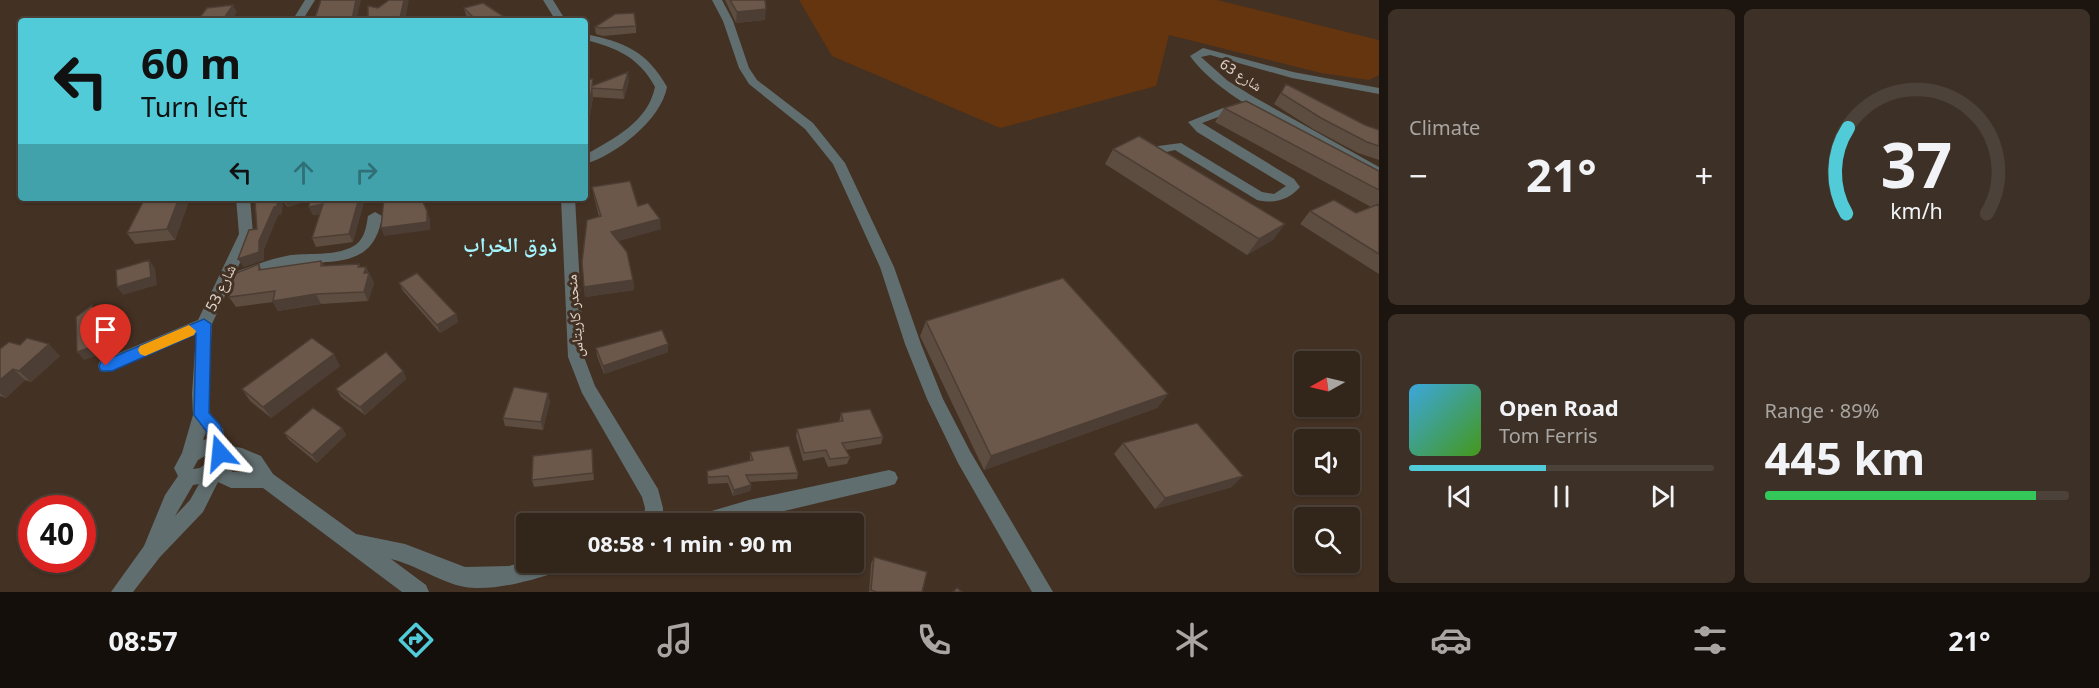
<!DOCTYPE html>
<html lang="en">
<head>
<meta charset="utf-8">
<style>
  body { margin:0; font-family:"Noto Sans","Noto Naskh Arabic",sans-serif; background:#3d3127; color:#f1f3f6; height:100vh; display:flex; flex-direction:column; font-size:22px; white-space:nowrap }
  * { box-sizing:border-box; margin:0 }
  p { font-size:20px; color:#a8a5a2 }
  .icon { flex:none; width:33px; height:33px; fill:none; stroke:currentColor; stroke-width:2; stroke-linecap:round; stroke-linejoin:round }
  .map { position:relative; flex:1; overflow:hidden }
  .drawer { display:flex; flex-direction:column; gap:9px; padding:9px; background:#1c140e; width:720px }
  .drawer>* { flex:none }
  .banner { position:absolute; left:18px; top:18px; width:570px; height:183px; border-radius:6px; box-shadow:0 2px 4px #0004,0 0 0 2px #4d4239; background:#52cbd8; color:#111; overflow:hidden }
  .needle { width:39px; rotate:262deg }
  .tools { position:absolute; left:1294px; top:351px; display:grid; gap:12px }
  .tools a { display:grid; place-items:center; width:66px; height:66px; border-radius:6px; background:#32251a; box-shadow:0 2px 4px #0004,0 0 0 2px #4d4239; font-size:30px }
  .speed { position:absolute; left:18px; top:495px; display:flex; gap:12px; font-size:30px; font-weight:700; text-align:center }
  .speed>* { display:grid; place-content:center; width:78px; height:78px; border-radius:50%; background:#32251a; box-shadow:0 2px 4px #0004,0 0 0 2px #4d4239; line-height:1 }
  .speed .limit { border:9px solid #d22; background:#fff; color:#111 }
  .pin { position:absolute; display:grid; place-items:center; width:51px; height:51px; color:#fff; margin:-62px -26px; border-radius:50% 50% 50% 0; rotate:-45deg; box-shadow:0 0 6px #0007 }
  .pin .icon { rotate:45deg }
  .me { position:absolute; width:66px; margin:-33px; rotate:342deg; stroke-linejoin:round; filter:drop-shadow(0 0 4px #0008) }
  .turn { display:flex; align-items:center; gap:21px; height:126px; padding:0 24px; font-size:27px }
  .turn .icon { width:78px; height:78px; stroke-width:2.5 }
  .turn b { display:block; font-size:42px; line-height:51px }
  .lanes { display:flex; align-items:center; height:57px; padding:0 24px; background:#0003; justify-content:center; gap:30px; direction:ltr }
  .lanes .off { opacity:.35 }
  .big { font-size:45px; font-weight:700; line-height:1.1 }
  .drawer .card { flex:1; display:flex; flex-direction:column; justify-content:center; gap:9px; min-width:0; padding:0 21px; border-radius:9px; background:#3d3127 }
  .drawer .dial { align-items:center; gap:0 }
  .dial svg { height:156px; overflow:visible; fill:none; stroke:#4d4239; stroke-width:7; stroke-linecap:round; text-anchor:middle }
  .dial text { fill:#f1f3f6; stroke:none }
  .song { display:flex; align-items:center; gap:18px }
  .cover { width:72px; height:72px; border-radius:9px; background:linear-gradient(135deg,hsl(200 70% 55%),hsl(100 70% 35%)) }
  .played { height:6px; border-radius:3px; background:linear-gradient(90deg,#52cbd8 45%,#4d4239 45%) }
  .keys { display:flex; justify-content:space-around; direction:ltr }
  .heat { display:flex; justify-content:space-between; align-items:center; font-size:33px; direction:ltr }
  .charge { height:9px; border-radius:4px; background:linear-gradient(90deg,#34c759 89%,#4d4239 0) }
  .drawer .tiles { flex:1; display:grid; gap:9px; grid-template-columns:repeat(2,1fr) }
  .trip { position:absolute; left:516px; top:513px; width:348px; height:60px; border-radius:6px; background:#32251a; box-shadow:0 2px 4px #0004,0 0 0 2px #4d4239; font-weight:700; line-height:60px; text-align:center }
  .tab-bar { display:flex; height:96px; justify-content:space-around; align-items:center; background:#140f0a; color:#a8a5a2 }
  .tab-bar .icon { width:42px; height:42px }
  .tab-bar .on { color:#52cbd8 }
  .tab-bar b { font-size:27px; color:#f1f3f6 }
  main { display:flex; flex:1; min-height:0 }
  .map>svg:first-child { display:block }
</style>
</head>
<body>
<main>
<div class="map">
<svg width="1379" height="592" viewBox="0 0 1379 592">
  <rect width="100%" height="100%" fill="#433123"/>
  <path fill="#64350e" d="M799,0H1217L1379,40V75L1369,80L1321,73L1169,35L1156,86L1000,128L832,56Z"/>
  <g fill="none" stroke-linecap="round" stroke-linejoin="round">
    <path fill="#616e6f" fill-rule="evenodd" d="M305,0H315L302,21H292Z
      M543,0H553L566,21H556Z
      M712,0H722L733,21L749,68L757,80L813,123L845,163L894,267L921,344L943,399L970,451L1053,592H1032L958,463L927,399L905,344L880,267L833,164L805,129L749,84L739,68L723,21Z
      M585,34C624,42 647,51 667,87C661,120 616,155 585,164V155C613,139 648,122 655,87C640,58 616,47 585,40Z
      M1203,48L1293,72L1379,88V94L1292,78L1210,55L1201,57L1228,81L1254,97L1379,167V176C1362,172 1345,159 1330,151C1285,126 1220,97 1190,56Z
      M1240,106L1244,107V111L1229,113L1202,123L1294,179L1300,187C1289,200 1274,204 1257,200L1175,150L1158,154L1152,150L1158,146L1181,143L1262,192L1274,194L1286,186L1197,132L1188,122L1223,108Z
      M236,198H250L253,234L212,324L208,394L210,413L223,429L225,445L242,448L261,456L273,474L356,534L405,544L465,567L509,566L526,561L568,562L565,569C538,579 494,592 465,587C442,583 416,565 391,559L426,585L429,592H402L263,488H231L218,482L203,512L160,557L133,592H111L144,546L165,495L178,476L174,468L182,453L193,415L192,394L196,334L106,372L100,371L98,366L100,361L198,320L239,234ZM206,432L207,439L203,440ZM207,455H211L209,461L200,468L193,469L198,460ZM227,461L242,464L252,472H233L225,467ZM199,484L190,500L175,516L193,485Z
      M561,198H575L584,357L595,386L658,489L663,508V524H643L645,508L642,497L582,393L568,357Z
      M375,212L382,216C374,272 329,258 287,266C272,269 258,276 243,280L236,275L238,271C255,265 273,258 291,255C310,253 334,256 352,247C364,241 366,229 368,216Z
      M889,470L895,472L898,478L895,484L889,486L730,524H689L691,518L698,515L749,500Z"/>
  </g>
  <path fill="#5d4c40" d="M725,0H765V20L736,23Z
    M464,8L503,16L504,21H471L466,15Z
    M636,26V33L603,36L596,34L595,27Z
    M585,79H593V86L629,81L624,99L593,97L590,116H585Z
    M1286,84L1365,125L1379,130V160L1358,153L1313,129L1274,104Z
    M1224,108L1379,171V274L1300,224L1310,211L1356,213L1371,207L1215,122Z
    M1113,149L1274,239L1247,255L1105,164Z
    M592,187L638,206L661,229L618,241L633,280L634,290L585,297L584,287L599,217L594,197Z
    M190,198L175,240L135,244L127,233Z
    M260,198H365L353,242L316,247L312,238L320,214L313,215L309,207L310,200L288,207L283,202L281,215H278L264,249V260L243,267L257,229Z
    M321,261L324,266L359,264L360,267H366L374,283L368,301L321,304L278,311L273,302L236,307L229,297L259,264L262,270Z
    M399,283L456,314L458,322L440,333L403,291Z
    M926,321L1168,394L1157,408L984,470L920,336Z
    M668,344V352L604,374L597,356L596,348Z
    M0,349L60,356L31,382L25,380L6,398L0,396Z
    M340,366L271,418L250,401L242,389Z
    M403,371L406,379L365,415L341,397L336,389Z
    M550,401L543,430L505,426L503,418Z
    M841,413L883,437L881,444L846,450L850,457L847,464L828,467L824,457L803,461L796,436L797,429L839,422Z
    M342,428L346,435L317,463L289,440L284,433Z
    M1123,443L1232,487L1155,509L1114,454Z
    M592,449L594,480L534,487L532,480Z
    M750,452L798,473L797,479L749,482L751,485L750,491L733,496L728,483L708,484L707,471L750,460Z
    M874,557L922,592H869L871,564Z"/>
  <path fill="#4c3e34" d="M356,0H361L356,21H342Z
    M404,0H409L405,21H396Z
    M233,5L237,12L231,21H222Z
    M766,9L765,20L736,23L737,12Z
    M503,16L504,21H486Z
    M628,72L629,81L624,99L623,90Z
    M592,88L593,97L590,116L589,107Z
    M179,198H190L175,240L167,229Z
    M278,198H280L283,202L281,215H278L264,249V260L243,267L238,259Z
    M284,198H314L315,199L288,207Z
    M359,198H365L353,242L349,234Z
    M323,204L327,213L313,215L309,207Z
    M427,211L430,219V230L384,236L381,228Z
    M660,219L661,229L612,243L611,232Z
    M1285,224L1274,239L1247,255L1259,239Z
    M149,260L155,268L157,285L123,295L117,287Z
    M366,267L374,283L368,301L364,292V273Z
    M633,280L634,290L585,297L584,287Z
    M316,294L321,304L278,311L273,301Z
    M92,305L99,313L110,351L84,360L77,352Z
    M456,314L458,322L440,333L437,325Z
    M49,344L60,356L31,382L19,371Z
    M668,344V352L604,374L603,366Z
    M334,354L340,366L271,418L263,407Z
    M13,369L25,380L6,398L0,393V380Z
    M403,371L406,379L365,415L360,407Z
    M548,393L550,401L543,430L541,422Z
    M1168,394L1157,408L984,470L991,456Z
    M342,428L346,435L317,463L312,455Z
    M592,449L593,457L594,480L593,473Z
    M1243,476L1232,487L1155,509L1165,498Z
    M751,485L750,491L733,496L734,490Z"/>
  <path fill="#6c584a" stroke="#4c3e34" stroke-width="1.5" d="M321,0H356L352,20L342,21H314Z
    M389,0H404L400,18L396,21H368V6L378,8Z
    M730,0H765L766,9L737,12Z
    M483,3L503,16L486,21H477L464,8Z
    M233,5L222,21H197L207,8Z
    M634,13L636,26L602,28L595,27L615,14Z
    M628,72L623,90L592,88L589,107H585V79H593L592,86Z
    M1286,84L1365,125L1379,130V146L1367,142L1321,118L1281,93Z
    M1246,101L1379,171V190L1224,108Z
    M1139,136L1285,224L1259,239L1113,149Z
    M630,181L638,206L648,203L660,219L611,232L627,252L633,280L584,287L582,262L587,220L601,216L592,187Z
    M145,198H179L167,229L127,233Z
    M260,198H278L277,206L274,207L259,241V252L238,259L249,230L257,229L255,201Z
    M310,198H359L349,234L312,238L323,204L309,207Z
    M384,198H421L427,211V222L381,228Z
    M1334,200L1356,213L1379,204V254L1310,211Z
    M149,260L151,277L117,287L116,270Z
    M321,261V266L359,264L358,267H366L364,273H369L364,292L316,294L273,301L275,291L229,297L234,274L259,264V270Z
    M417,273L456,314L437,325L399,283Z
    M1063,278L1168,394L991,456L926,321Z
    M92,305L103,343L77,352L76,317Z
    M662,330L668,344L603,366L596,348Z
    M27,338L49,344L19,371L13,369L0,380V349L9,342L20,345Z
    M312,338L334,354L263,407L242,389Z
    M386,352L403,371L360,407L336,389Z
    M514,387L548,393L541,422L503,418Z
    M313,408L342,428L312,455L284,433Z
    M870,409L883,437L842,443L850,457L830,459L826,450L804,453L797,429L843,421L841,413Z
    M1197,423L1243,476L1165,498L1123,443Z
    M789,446L798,473L746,475L751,485L734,490L728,476L708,477L707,471L753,460L750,452Z
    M592,449L593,473L532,480L533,456Z
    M874,557L927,572L922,592H876L871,590Z
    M957,588L962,592H953Z"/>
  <path fill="#1a73e8" stroke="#114b97" stroke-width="1.5" d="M204,319L211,324L209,413L220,425L229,453L226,458L220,460L211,454L207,432L194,415L196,334L112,371H101L99,366L101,362Z"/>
  <path fill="#f59e0b" d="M189,325L196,331L194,335L145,356L140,354L138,350L140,346Z"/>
  <g text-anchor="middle" stroke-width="6" stroke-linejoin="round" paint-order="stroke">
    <g font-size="14" fill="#e1d4cc" stroke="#433123">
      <text transform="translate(1241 75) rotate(33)" y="5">شارع 63</text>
    </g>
    <g font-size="15" fill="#e1d4cc" stroke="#433123">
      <text transform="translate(221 288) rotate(-64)" y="5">شارع 53</text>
      <text transform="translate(575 316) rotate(-95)" y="5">منحدر كاريتاس</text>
    </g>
    <g font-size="21" font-weight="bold" fill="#a3f4fe" stroke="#433123">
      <text x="510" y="252">ذوق الخراب</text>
    </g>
  </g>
</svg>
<div class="tools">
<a><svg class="needle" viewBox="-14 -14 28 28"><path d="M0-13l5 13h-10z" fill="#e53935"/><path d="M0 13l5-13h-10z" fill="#a8a5a2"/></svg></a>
<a><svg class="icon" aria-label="sound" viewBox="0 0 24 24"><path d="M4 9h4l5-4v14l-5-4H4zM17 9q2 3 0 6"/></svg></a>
<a><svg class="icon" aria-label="search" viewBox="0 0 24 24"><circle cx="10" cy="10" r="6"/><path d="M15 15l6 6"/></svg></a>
</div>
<div class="speed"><div class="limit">40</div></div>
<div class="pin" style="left:106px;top:366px;background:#d93025"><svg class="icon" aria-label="arrive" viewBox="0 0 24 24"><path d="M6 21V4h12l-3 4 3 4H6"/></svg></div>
<svg class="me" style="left:220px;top:453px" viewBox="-20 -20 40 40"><path d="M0-17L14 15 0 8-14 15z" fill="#1a73e8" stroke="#fff" stroke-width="4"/></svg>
<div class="trip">08:58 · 1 min · 90 m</div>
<div class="banner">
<div class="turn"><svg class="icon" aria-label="left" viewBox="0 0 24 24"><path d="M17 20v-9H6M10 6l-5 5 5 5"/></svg><div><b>60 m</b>Turn left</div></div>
<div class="lanes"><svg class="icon" aria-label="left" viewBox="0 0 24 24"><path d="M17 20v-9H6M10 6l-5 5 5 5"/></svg><svg class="icon off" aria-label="ahead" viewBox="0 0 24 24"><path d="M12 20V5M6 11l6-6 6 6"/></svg><svg class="icon off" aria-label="right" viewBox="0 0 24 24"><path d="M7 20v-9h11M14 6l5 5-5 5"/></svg></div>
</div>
</div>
<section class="drawer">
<div class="tiles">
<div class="card"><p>Climate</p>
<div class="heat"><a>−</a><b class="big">21°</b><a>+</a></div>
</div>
<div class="card dial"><svg viewBox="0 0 100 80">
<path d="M14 69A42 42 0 1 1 86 69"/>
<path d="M14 69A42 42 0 0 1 15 25" stroke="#52cbd8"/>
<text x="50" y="56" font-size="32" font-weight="700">37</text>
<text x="50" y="72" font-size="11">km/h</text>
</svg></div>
<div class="card">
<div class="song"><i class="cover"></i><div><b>Open Road</b><p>Tom Ferris</p></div></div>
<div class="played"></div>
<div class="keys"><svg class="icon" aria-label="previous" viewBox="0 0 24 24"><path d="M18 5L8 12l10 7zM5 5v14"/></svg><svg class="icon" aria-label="pause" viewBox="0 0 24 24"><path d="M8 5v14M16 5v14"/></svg><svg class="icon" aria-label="next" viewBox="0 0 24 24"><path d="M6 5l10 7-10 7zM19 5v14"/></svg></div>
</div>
<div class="card"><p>Range · 89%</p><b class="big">445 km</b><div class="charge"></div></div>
</div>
</section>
</main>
<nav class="tab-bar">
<b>08:57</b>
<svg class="icon on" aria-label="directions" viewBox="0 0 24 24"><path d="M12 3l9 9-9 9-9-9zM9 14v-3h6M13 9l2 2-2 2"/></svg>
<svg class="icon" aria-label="music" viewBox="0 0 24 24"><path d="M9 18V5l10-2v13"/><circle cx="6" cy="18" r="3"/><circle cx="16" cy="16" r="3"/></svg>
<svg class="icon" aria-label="phone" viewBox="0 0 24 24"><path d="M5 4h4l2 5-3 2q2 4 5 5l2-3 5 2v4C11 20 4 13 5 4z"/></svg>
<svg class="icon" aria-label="climate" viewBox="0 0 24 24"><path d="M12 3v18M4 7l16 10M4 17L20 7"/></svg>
<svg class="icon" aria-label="car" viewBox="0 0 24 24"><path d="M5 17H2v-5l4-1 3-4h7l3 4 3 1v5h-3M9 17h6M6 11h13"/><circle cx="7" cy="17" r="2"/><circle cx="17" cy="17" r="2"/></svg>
<svg class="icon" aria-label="filters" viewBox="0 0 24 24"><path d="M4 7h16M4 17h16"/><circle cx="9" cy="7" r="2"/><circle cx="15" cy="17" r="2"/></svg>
<b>21°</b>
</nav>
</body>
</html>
